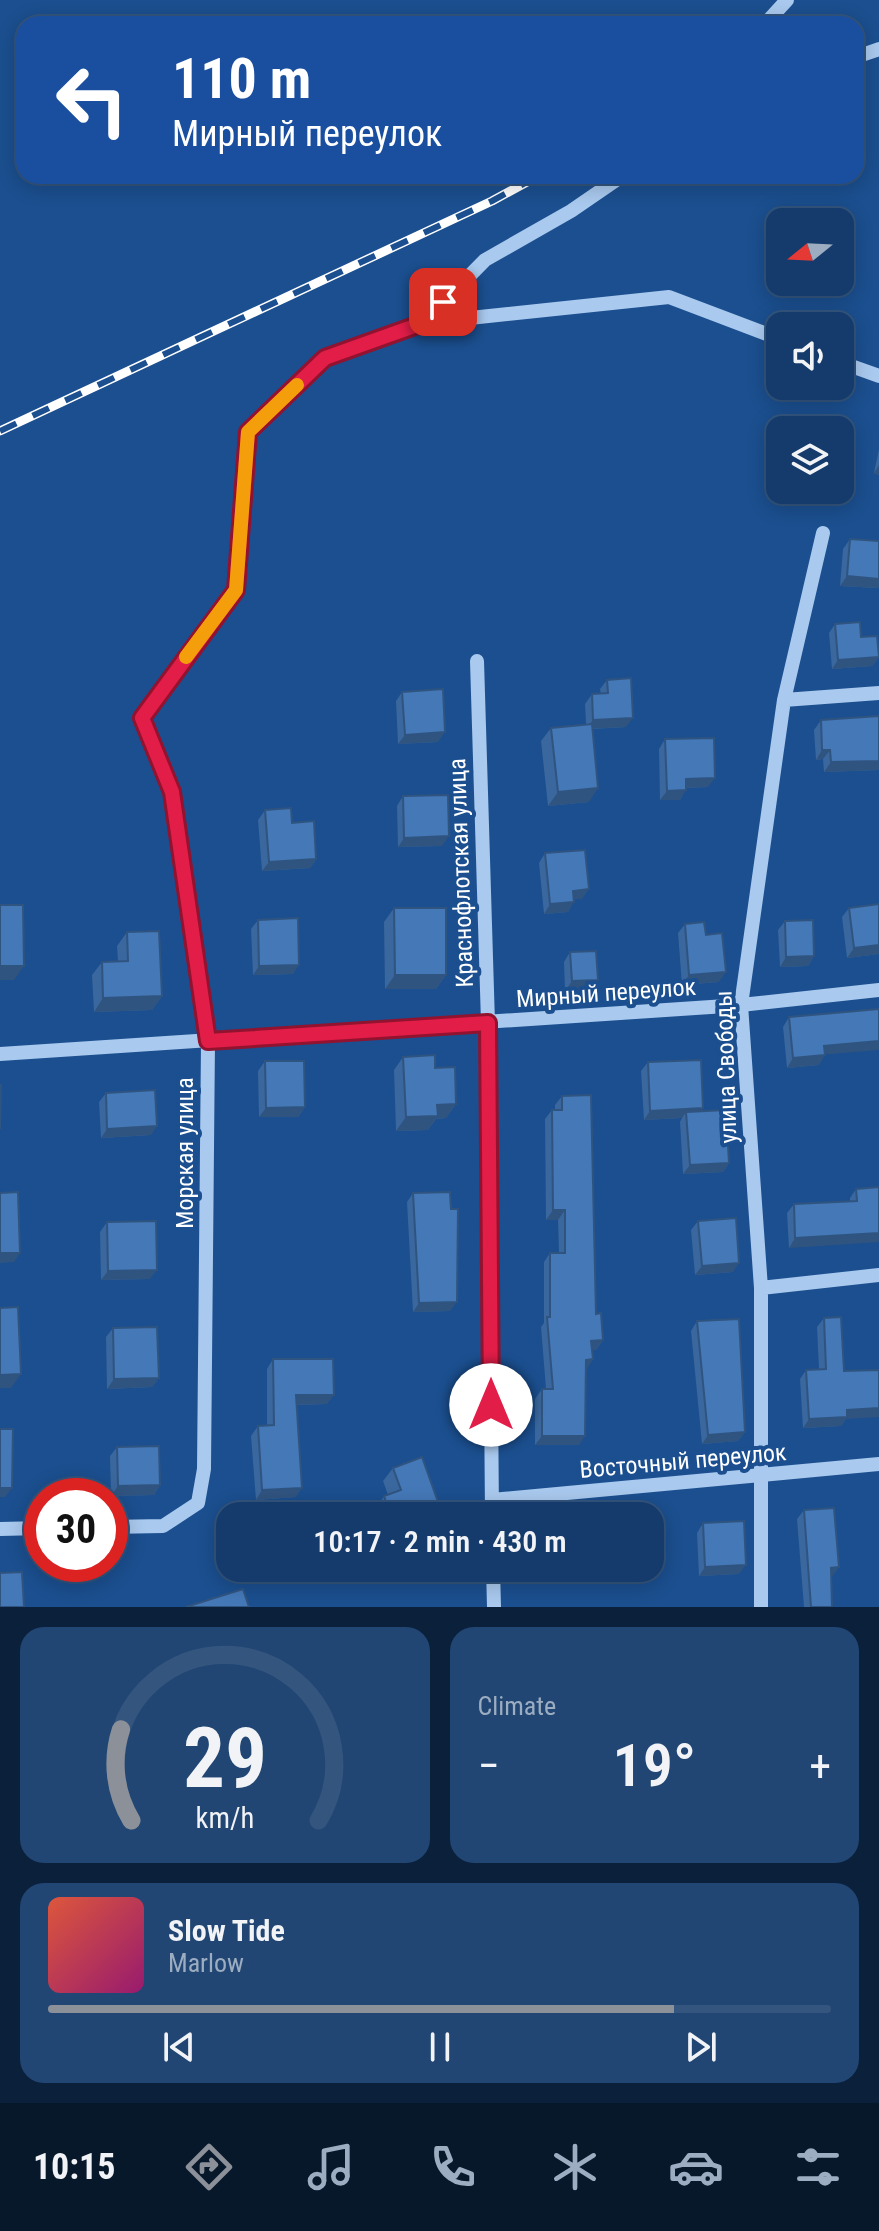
<!DOCTYPE html>
<html lang="en">
<head>
<meta charset="utf-8">
<style>
  body { margin:0; font-family:"Roboto Condensed",sans-serif; background:#214673; color:#f1f3f6; height:100vh; display:flex; flex-direction:column; font-size:30px; white-space:nowrap }
  * { box-sizing:border-box; margin:0 }
  p { font-size:26px; color:#9dadc1 }
  .icon { flex:none; width:44px; height:44px; fill:none; stroke:currentColor; stroke-width:2; stroke-linecap:round; stroke-linejoin:round }
  .map { position:relative; height:1607px; overflow:hidden }
  .panel { display:flex; flex-direction:column; gap:20px; padding:20px; background:#0b203b; flex:1 }
  .panel>* { flex:none }
  .hud { position:absolute; left:16px; top:16px; width:848px; height:168px; border-radius:24px; box-shadow:0 4px 20px #0003,0 0 0 2px #33557e; background:#1a4fa0; color:#fff; overflow:hidden }
  .needle { width:52px; rotate:252deg }
  .controls { position:absolute; left:766px; top:208px; display:grid; gap:16px }
  .controls a { display:grid; place-items:center; width:88px; height:88px; border-radius:16px; background:#143b6b; box-shadow:0 4px 20px #0003,0 0 0 2px #33557e; font-size:40px }
  .speed { position:absolute; left:24px; top:1478px; display:flex; gap:16px; font-size:40px; font-weight:700; text-align:center }
  .speed>* { display:grid; place-content:center; width:104px; height:104px; border-radius:50%; background:#143b6b; box-shadow:0 4px 20px #0003,0 0 0 2px #33557e; line-height:1 }
  .speed .limit { border:12px solid #d22; background:#fff; color:#111 }
  .pin { position:absolute; display:grid; place-items:center; width:68px; height:68px; color:#fff; margin:-34px; border-radius:16px; box-shadow:0 4px 12px #0006 }
  .me { position:absolute; width:88px; margin:-44px; rotate:0deg; stroke-linejoin:round; filter:drop-shadow(0 0 6px #0008) }
  .turn { display:flex; align-items:center; gap:28px; height:168px; padding:0 24px; font-size:36px }
  .turn .icon { width:104px; height:104px; stroke-width:2.5 }
  .turn b { display:block; font-size:56px; line-height:68px }
  .big { font-size:60px; font-weight:600; line-height:1.1 }
  .panel .tile { flex:1; display:flex; flex-direction:column; justify-content:center; gap:12px; min-width:0; padding:0 28px; border-radius:24px; background:#214673 }
  .panel .dial { align-items:center; gap:0 }
  .dial svg { height:208px; overflow:visible; fill:none; stroke:#33557e; stroke-width:7; stroke-linecap:round; text-anchor:middle }
  .dial text { fill:#f1f3f6; stroke:none }
  .song { display:flex; align-items:center; gap:24px }
  .cover { width:96px; height:96px; border-radius:12px; background:linear-gradient(135deg,hsl(10 70% 55%),hsl(320 70% 35%)) }
  .played { height:8px; border-radius:4px; background:linear-gradient(90deg,#8c9099 80%,#33557e 80%) }
  .keys { display:flex; justify-content:space-around; direction:ltr }
  .heat { display:flex; justify-content:space-between; align-items:center; font-size:44px; direction:ltr }
  .panel .tiles { flex:1; display:grid; gap:20px; grid-template-columns:1fr 1fr }
  .tile:last-child { grid-column:span 2 }
  .trip { position:absolute; left:216px; top:1502px; width:448px; height:80px; border-radius:24px; background:#143b6b; box-shadow:0 4px 20px #0003,0 0 0 2px #33557e; font-weight:600; line-height:80px; text-align:center }
  .tab-bar { display:flex; height:128px; justify-content:space-around; align-items:center; background:#08182b; color:#9dadc1 }
  .tab-bar .icon { width:56px; height:56px }
  .tab-bar .current { color:#8c9099 }
  .tab-bar b { font-size:36px; color:#f1f3f6 }
  .map>svg:first-child { display:block }
</style>
</head>
<body>
<div class="map">
<svg width="879" height="1607" viewBox="0 0 879 1607">
  <rect width="100%" height="100%" fill="#1b4f8f"/>
  <g fill="none" stroke-linecap="round" stroke-linejoin="round">
    <path stroke="#a9c9ee" stroke-width="14" d="M765,24L787,0
      M856,57L879,49
      M423,323L669,297L780,339
      M840,362L879,376
      M477,661L488,1023L492,1516
      M784,700L879,693
      M0,1054L741,1005L879,990
      M761,1288L879,1275
      M492,1500L879,1464
      M110,1527L163,1526L198,1503L204,1469L208,1041L172,792L142,718L236,590L248,432L325,358L423,323L485,260L571,211L622,176
      M0,1529L42,1528
      M493,1568L494,1607
      M761,1607V1288L741,1005L784,700L823,533"/>
    <defs>
      <path id="rail" d="M0,431L492,201L538,176"/>
    </defs>
    <use href="#rail" stroke="#fff" stroke-width="9"/>
    <use href="#rail" stroke="#1b4f8f" stroke-width="6" stroke-dasharray="18" stroke-linecap="butt"/>
  </g>
  <path fill="#3a679d" d="M879,449V475L874,473Z
    M850,539L879,541L878,588L840,586L843,549Z
    M835,624L861,637L879,657L872,666L832,669L829,633Z
    M607,680L626,727L592,729L589,802L548,806L541,741L551,728L586,724L585,704L592,694H601L600,689Z
    M402,692L438,742L398,744L396,701Z
    M879,716V770L824,772L823,759L816,760L814,730L821,720Z
    M665,739L708,787L686,788L680,800H660L659,749Z
    M403,796L442,846L398,847L397,806Z
    M265,810L292,823L316,859L310,868L262,871L258,820Z
    M545,853L582,899H574L568,912L544,914L539,863Z
    M394,908L446,975L436,989H385L384,922Z
    M849,908L879,954L847,958L842,917Z
    M258,920L293,974L253,975L251,929Z
    M785,921L814,956L808,966L780,967L778,930Z
    M685,924L706,935L719,982L682,985L678,933Z
    M127,932L162,996L152,1010L94,1012L92,975L102,962L118,961L117,946Z
    M570,952L591,990L565,991L564,962Z
    M789,1017L825,1054L819,1065L787,1068L783,1027Z
    M403,1057L435,1068L456,1104L446,1118L436,1119L428,1130L396,1131L394,1070Z
    M265,1061L305,1107L298,1117H259L258,1071Z
    M648,1062L703,1108L701,1111L729,1163L723,1172L683,1174L680,1122L682,1118L644,1120L641,1071Z
    M106,1093L151,1135L101,1138L99,1102Z
    M562,1096L596,1314L603,1340L596,1350H592L593,1359L586,1369L579,1445H535V1399L542,1389H546L541,1327L544,1323V1262L550,1253H559L558,1220H546L545,1119L552,1110H555V1105Z
    M879,1187L789,1248L787,1213L794,1204L850,1201V1198L856,1189Z
    M413,1193L450,1311L413,1312L407,1202Z
    M698,1221L733,1272L695,1275L691,1230Z
    M107,1222L150,1279L101,1280L100,1232Z
    M824,1318L846,1419L841,1426L803,1428L800,1379L806,1370L819,1369L817,1327Z
    M697,1321L745,1432L738,1441L702,1444L691,1331Z
    M113,1328L159,1378L152,1387L107,1389L106,1337Z
    M273,1359L327,1404L297,1405L296,1497L256,1500L251,1436L258,1426H267V1369Z
    M117,1447L160,1485L154,1495L111,1496L110,1456Z
    M393,1468L443,1516H377L375,1510L384,1496L388,1495L383,1481Z
    M804,1510L839,1567L831,1577L832,1607H804L797,1519Z
    M703,1523L739,1574L699,1576L697,1533Z
    M549,1568H582L583,1571L576,1581H550Z"/>
  <path fill="#305480" d="M879,465V475L874,473Z
    M847,576L879,579V587L878,588L840,586Z
    M879,657L872,666L832,669L838,660Z
    M633,718L626,727L586,729L593,720Z
    M445,732L438,742L398,744L405,735Z
    M822,750H830L823,759L816,760Z
    M879,761V770L824,772L831,762Z
    M715,778L708,787L680,788L686,779Z
    M598,788L589,802L548,806L558,792Z
    M686,790L680,800H660L667,791Z
    M449,836L442,846L398,847L404,838Z
    M316,859L310,868L262,871L269,862Z
    M589,889L582,899L567,900L573,891Z
    M574,902L568,912L544,914L550,904Z
    M879,945V954L847,958L854,948Z
    M814,956L808,966L780,967L786,957Z
    M299,965L293,974L253,975L259,966Z
    M0,966H24L14,980H0Z
    M726,972L719,982L682,985L689,975Z
    M395,975H446L436,989H385Z
    M598,980L591,990L565,991L572,981Z
    M162,996L152,1010L94,1012L103,998Z
    M879,1041V1050L818,1055L824,1046Z
    M825,1055L819,1065L787,1068L793,1058Z
    M456,1104L446,1118L436,1119L428,1130L396,1131L406,1117L437,1105Z
    M305,1107L298,1117H259L266,1108Z
    M703,1108L697,1117L686,1112L682,1118L644,1120L650,1111Z
    M157,1126L151,1135L101,1138L107,1129Z
    M729,1163L723,1172L683,1174L690,1165Z
    M553,1210H565L558,1220H546Z
    M879,1233V1242L789,1248L795,1238Z
    M0,1253H20L14,1262L0,1263Z
    M739,1263L733,1272L695,1275L702,1266Z
    M157,1270L150,1279L101,1280L108,1271Z
    M457,1302L450,1311L413,1312L419,1303Z
    M603,1340L596,1350L585,1351L591,1341Z
    M593,1359L587,1369H579L586,1360Z
    M21,1374L11,1388H0V1375Z
    M159,1378L152,1387L107,1389L114,1379Z
    M296,1395H334L327,1404L290,1405Z
    M879,1408V1417L846,1419L841,1426L803,1428L809,1419L847,1410Z
    M745,1432L738,1441L702,1444L708,1435Z
    M542,1436H585L579,1445H535Z
    M160,1485L154,1495L111,1496L118,1486Z
    M0,1488H12L5,1497H0Z
    M302,1488L296,1497L256,1500L262,1490Z
    M746,1565L739,1574L699,1576L705,1567Z
    M839,1567L832,1577H824L831,1568Z
    M583,1571L576,1581H550L556,1572Z"/>
  <path fill="#4478b7" stroke="#305480" stroke-width="2" d="M850,539L879,541V579L847,576Z
    M860,622L861,637L877,636L879,657L838,660L835,624Z
    M631,678L633,718L593,720L592,694L608,693L607,680Z
    M443,689L445,732L405,735L402,692Z
    M879,716V761L831,762L830,750H822L821,720Z
    M592,724L598,788L558,792L551,728Z
    M714,738L715,778L686,779V790L667,791L665,739Z
    M448,795L449,836L404,838L403,796Z
    M291,808L292,823L314,821L316,859L269,862L265,810Z
    M585,850L589,889L573,891L574,902L550,904L545,853Z
    M879,904V945L854,948L849,908Z
    M0,905H23L24,966H0Z
    M394,908H446V975H395Z
    M298,918L299,965L259,966L258,920Z
    M813,920L814,956L786,957L785,921Z
    M704,922L706,935L722,933L726,972L689,975L685,924Z
    M159,931L162,996L103,998L102,962L128,961L127,932Z
    M596,951L598,980L572,981L570,952Z
    M879,1009V1041L824,1046L825,1055L793,1058L789,1017Z
    M435,1055V1068L455,1067L456,1104L437,1105L438,1116L406,1117L403,1057Z
    M701,1060L703,1108L650,1111L648,1062Z
    M265,1061H304L305,1107L266,1108Z
    M0,1085H1L0,1129Z
    M155,1090L157,1126L107,1129L106,1093Z
    M591,1095L596,1314L601,1313L603,1340L591,1341L593,1359L586,1360L585,1436H542V1389H553L547,1317H550V1253H565V1210H553L552,1110H562V1096Z
    M726,1110L729,1163L690,1165L686,1112Z
    M879,1187V1233L795,1238L794,1204L857,1201L856,1189Z
    M18,1192L20,1253H0V1193Z
    M450,1192L451,1209H458L457,1302L419,1303L413,1193Z
    M736,1218L739,1263L702,1266L698,1221Z
    M156,1221L157,1270L108,1271L107,1222Z
    M18,1307L21,1374L0,1375V1308Z
    M841,1317L844,1371L879,1370V1408L847,1410V1417L809,1419L806,1370L826,1369L824,1318Z
    M739,1319L745,1432L708,1435L697,1321Z
    M157,1327L159,1378L114,1379L113,1328Z
    M273,1359H333L334,1395H296L302,1488L262,1490L258,1426L274,1425Z
    M0,1429H13L12,1488H0Z
    M159,1446L160,1485L118,1486L117,1447Z
    M422,1457L443,1516H391L384,1496L401,1490L393,1468Z
    M834,1508L839,1567L831,1568L832,1607H811L804,1510Z
    M744,1521L746,1565L705,1567L703,1523Z
    M556,1568H583V1571L556,1572Z
    M22,1572L24,1607H0V1573Z
    M243,1589L249,1607H186Z"/>
  <g fill="none" stroke-linecap="round" stroke-linejoin="round">
    <defs>
      <path id="route" d="M443,302L423,323L325,358L248,432L236,590L142,718L172,792L208,1041L488,1023L491,1405"/>
    </defs>
    <use href="#route" stroke="#92132f" stroke-width="20"/>
    <use href="#route" stroke="#e11d48" stroke-width="14"/>
    <path stroke="#f59e0b" stroke-width="14" d="M186,657L236,590L248,432L297,385"/>
  </g>
  <g text-anchor="middle" stroke-width="8" stroke-linejoin="round" paint-order="stroke">
    <g font-size="24" fill="#fff" stroke="#1b4f8f">
      <text transform="translate(461 873) rotate(-92)" y="8">Краснофлотская улица</text>
      <text transform="translate(606 993) rotate(-4)" y="8">Мирный переулок</text>
      <text transform="translate(726 1067) rotate(-92)" y="8">улица Свободы</text>
      <text transform="translate(185 1153) rotate(-90)" y="8">Морская улица</text>
      <text transform="translate(683 1461) rotate(-5)" y="8">Восточный переулок</text>
    </g>
  </g>
</svg>
<div class="controls">
<a><svg class="needle" viewBox="-14 -14 28 28"><path d="M0-13l5 13h-10z" fill="#e53935"/><path d="M0 13l5-13h-10z" fill="#9dadc1"/></svg></a>
<a><svg class="icon" aria-label="sound" viewBox="0 0 24 24"><path d="M4 9h4l5-4v14l-5-4H4zM17 9q2 3 0 6"/></svg></a>
<a><svg class="icon" aria-label="layers" viewBox="0 0 24 24"><path d="M12 4l9 5-9 5-9-5zM3 14l9 5 9-5"/></svg></a>
</div>
<div class="speed"><div class="limit">30</div></div>
<div class="pin" style="left:443px;top:302px;background:#d93025"><svg class="icon" aria-label="arrive" viewBox="0 0 24 24"><path d="M6 21V4h12l-3 4 3 4H6"/></svg></div>
<svg class="me" style="left:491px;top:1405px" viewBox="-20 -20 40 40"><circle r="19" fill="#fff"/><path d="M0-13L10 11 0 6-10 11z" fill="#e11d48"/></svg>
<div class="trip">10:17 · 2 min · 430 m</div>
<div class="hud">
<div class="turn"><svg class="icon" aria-label="left" viewBox="0 0 24 24"><path d="M17 20v-9H6M10 6l-5 5 5 5"/></svg><div><b>110 m</b>Мирный переулок</div></div>
</div>
</div>
<section class="panel">
<div class="tiles">
<div class="tile dial"><svg viewBox="0 0 100 80">
<path d="M14 69A42 42 0 1 1 86 69"/>
<path d="M14 69A42 42 0 0 1 10 34" stroke="#8c9099"/>
<text x="50" y="56" font-size="32" font-weight="700">29</text>
<text x="50" y="72" font-size="11">km/h</text>
</svg></div>
<div class="tile"><p>Climate</p>
<div class="heat"><a>−</a><b class="big">19°</b><a>+</a></div>
</div>
<div class="tile">
<div class="song"><i class="cover"></i><div><b>Slow Tide</b><p>Marlow</p></div></div>
<div class="played"></div>
<div class="keys"><svg class="icon" aria-label="previous" viewBox="0 0 24 24"><path d="M18 5L8 12l10 7zM5 5v14"/></svg><svg class="icon" aria-label="pause" viewBox="0 0 24 24"><path d="M8 5v14M16 5v14"/></svg><svg class="icon" aria-label="next" viewBox="0 0 24 24"><path d="M6 5l10 7-10 7zM19 5v14"/></svg></div>
</div>
</div>
</section>
<nav class="tab-bar">
<b>10:15</b>
<svg class="icon current" aria-label="directions" viewBox="0 0 24 24"><path d="M12 3l9 9-9 9-9-9zM9 14v-3h6M13 9l2 2-2 2"/></svg>
<svg class="icon" aria-label="music" viewBox="0 0 24 24"><path d="M9 18V5l10-2v13"/><circle cx="6" cy="18" r="3"/><circle cx="16" cy="16" r="3"/></svg>
<svg class="icon" aria-label="phone" viewBox="0 0 24 24"><path d="M5 4h4l2 5-3 2q2 4 5 5l2-3 5 2v4C11 20 4 13 5 4z"/></svg>
<svg class="icon" aria-label="climate" viewBox="0 0 24 24"><path d="M12 3v18M4 7l16 10M4 17L20 7"/></svg>
<svg class="icon" aria-label="car" viewBox="0 0 24 24"><path d="M5 17H2v-5l4-1 3-4h7l3 4 3 1v5h-3M9 17h6M6 11h13"/><circle cx="7" cy="17" r="2"/><circle cx="17" cy="17" r="2"/></svg>
<svg class="icon" aria-label="filters" viewBox="0 0 24 24"><path d="M4 7h16M4 17h16"/><circle cx="9" cy="7" r="2"/><circle cx="15" cy="17" r="2"/></svg>
</nav>
</body>
</html>
